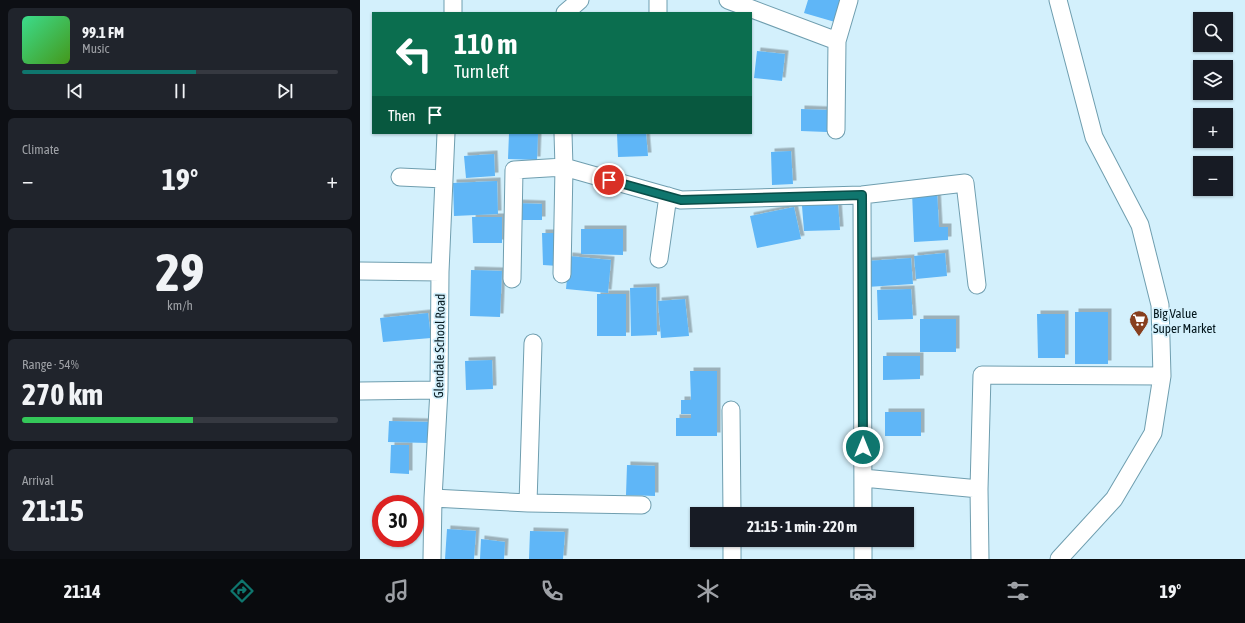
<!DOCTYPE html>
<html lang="en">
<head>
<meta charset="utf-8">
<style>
  body { margin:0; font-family:"Asap Condensed",sans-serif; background:#20242c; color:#f1f3f6; height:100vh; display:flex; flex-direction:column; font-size:15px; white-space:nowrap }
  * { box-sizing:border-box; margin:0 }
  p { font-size:13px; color:#9ea1a6 }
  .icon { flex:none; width:22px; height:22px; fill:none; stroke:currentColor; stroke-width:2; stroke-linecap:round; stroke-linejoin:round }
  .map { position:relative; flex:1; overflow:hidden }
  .panel { display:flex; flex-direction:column; gap:8px; padding:8px; background:#0d0f14; width:360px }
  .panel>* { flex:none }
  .hud { position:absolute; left:12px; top:12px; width:380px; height:122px; border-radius:0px; box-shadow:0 1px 3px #0004; background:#0b6e4f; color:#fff; overflow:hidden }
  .tools { position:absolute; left:833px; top:12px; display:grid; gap:8px }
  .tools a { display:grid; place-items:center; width:40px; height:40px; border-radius:0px; background:#171b24; box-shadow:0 1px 3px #0004; font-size:20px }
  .speed { position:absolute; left:12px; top:495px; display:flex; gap:8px; font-size:20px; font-weight:700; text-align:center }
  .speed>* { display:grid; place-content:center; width:52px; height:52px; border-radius:50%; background:#171b24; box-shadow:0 1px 3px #0004; line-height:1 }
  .speed .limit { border:6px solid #d22; background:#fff; color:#111 }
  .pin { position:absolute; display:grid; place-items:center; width:34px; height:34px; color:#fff; margin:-17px; border:2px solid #fff; border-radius:50%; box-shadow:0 1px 4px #0007 }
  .me { position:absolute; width:44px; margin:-22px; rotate:0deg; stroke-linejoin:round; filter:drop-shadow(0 0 3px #0008) }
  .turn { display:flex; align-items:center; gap:14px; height:84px; padding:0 16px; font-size:18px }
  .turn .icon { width:52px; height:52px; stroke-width:2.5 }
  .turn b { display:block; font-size:28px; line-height:34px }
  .then { display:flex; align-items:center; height:38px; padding:0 16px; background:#0003; gap:8px; font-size:15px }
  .big { font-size:30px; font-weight:700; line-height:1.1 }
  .panel .widget { flex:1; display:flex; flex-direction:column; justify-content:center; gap:6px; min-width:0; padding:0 14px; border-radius:6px; background:#20242c }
  .panel .dial { align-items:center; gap:0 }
  .dial b { font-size:52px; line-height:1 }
  .song { display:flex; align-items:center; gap:12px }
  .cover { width:48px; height:48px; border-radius:6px; background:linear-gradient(135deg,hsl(150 70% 55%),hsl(100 70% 35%)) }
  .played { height:4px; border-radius:2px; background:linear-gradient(90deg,#0f766e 55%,#363941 55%) }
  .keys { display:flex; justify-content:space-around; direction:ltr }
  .heat { display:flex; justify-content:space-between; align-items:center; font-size:22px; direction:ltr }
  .charge { height:6px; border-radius:3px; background:linear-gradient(90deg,#34c759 54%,#363941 0) }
  .trip { position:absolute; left:330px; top:507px; width:224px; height:40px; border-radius:0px; background:#171b24; box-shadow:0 1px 3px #0004; font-weight:700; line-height:40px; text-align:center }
  .tab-bar { display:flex; height:64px; justify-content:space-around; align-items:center; background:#090b0e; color:#9ea1a6 }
  .tab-bar .icon { width:28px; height:28px }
  .tab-bar .selected { color:#0f766e }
  .tab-bar b { font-size:18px; color:#f1f3f6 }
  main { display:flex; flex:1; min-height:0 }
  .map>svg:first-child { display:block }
</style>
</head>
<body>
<main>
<section class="panel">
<div class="widget">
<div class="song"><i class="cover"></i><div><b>99.1 FM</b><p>Music</p></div></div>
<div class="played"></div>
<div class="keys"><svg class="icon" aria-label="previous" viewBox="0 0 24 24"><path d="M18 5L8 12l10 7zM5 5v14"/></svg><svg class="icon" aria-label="pause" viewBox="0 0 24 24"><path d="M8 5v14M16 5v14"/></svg><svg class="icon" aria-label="next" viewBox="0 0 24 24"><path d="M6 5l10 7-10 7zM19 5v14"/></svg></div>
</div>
<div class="widget"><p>Climate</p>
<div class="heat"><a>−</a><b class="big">19°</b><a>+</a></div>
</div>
<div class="widget dial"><b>29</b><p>km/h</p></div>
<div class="widget"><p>Range · 54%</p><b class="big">270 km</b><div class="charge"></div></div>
<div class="widget"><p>Arrival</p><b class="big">21:15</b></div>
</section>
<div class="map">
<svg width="885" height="559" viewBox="0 0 885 559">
  <defs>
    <filter id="shadow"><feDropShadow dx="3.5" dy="-3.5" stdDeviation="0" flood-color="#0004"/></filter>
  </defs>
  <rect width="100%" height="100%" fill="#d3f0fc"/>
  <path fill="#5eb6f7" filter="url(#shadow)" d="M448,0H480L475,22L444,13Z
    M397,51L425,54L422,81L394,78Z
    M441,109L467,110V132L441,131Z
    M149,133L178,134L177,160L148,159Z
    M257,133H286L288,156L258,157Z
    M431,151L433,184L412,185L411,152Z
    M134,154L135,176L106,178L104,156Z
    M137,181L138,214L94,216L93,183Z
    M577,191L579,227H588V240L554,242L552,192Z
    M154,203L182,204V220H154Z
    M478,203L480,230L444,231L442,206Z
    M434,207L441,239L397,248L390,216Z
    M112,217H142V243H113Z
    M221,229H263V255L221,254Z
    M182,233H198L199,266L183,265Z
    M585,253L587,276L556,279L554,256Z
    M209,256L251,260L248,293L206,289Z
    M551,258L553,284L507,287L506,261Z
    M111,270L142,271L140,317L110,316Z
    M296,287L297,335L271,336L270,288Z
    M551,289L553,319L518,320L517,290Z
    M237,294H266V336H237Z
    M325,299L329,336L301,338L298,301Z
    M715,312H748V364H715Z
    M68,313L71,338L23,342L20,318Z
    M677,314H705V358H678Z
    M560,319H596V352H560Z
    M523,356H560V379L523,380Z
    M132,360L133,389L106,390L105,361Z
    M330,371H357V436H316V418H331V414H321V400H331Z
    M525,412H561V436H525Z
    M29,421L69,422V443L28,442Z
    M31,445H49V474L30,473Z
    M267,465L295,466V496L266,495Z
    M87,529L116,531L114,559H85Z
    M170,531L205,532L203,559H169Z
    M121,539L145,542L144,559H120Z"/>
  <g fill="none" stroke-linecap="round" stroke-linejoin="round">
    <defs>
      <path id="minor" d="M368,0L477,41
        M698,0L734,137L780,225L800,305L802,376L793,433L754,499L699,559
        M93,13V0
        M205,13L220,0
        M298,13V0
        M476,130L477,41L489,0
        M40,177L84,179
        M502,195L503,514
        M299,259L308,196
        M0,271L80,272
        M202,274L204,167L203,133
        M152,279L154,170L204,167L321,200L502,195L605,183L617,285
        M0,391L79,390
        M371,410L372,514
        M503,478L619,489
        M73,498L168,503L282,505
        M168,503L173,343
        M372,540V559
        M503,540V559
        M72,559L73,498L79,390L80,272L86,133
        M620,559L619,489L622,375L802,376"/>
    </defs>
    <use href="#minor" stroke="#6f9eaf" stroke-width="19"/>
    <use href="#minor" stroke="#fff" stroke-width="17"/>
  </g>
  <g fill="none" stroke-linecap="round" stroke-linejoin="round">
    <defs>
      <path id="route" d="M249,180L321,200L502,195L503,447"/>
    </defs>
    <use href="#route" stroke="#0a4d48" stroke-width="10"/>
    <use href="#route" stroke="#0f766e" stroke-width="7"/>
  </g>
  <defs>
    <symbol id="supermarket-pin" viewBox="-11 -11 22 30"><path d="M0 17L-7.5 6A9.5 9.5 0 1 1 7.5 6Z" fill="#873f1f" stroke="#d3f0fc"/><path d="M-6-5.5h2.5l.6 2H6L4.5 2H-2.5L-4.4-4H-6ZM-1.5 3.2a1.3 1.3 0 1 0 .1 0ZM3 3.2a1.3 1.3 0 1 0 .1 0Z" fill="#fff"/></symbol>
  </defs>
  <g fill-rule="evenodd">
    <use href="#supermarket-pin" x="768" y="309" width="22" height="30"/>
  </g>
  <g text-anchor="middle" stroke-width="3.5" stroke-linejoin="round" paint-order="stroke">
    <g font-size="13" fill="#04171d" stroke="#d3f0fc" text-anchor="start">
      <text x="793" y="318">Big Value<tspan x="793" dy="15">Super Market</tspan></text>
    </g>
    <g font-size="13" fill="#04171d" stroke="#d3f0fc">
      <text transform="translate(79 346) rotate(-89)" y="5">Glendale School Road</text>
    </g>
  </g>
</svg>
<div class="tools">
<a><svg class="icon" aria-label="search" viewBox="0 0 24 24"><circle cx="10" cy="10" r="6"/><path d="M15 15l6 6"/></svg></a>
<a><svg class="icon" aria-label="layers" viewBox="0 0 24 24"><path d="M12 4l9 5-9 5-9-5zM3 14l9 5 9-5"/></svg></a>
<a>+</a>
<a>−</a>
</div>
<div class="speed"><div class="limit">30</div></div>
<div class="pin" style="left:249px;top:180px;background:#d93025"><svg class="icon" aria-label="arrive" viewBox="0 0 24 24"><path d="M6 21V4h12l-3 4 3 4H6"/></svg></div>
<svg class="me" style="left:503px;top:447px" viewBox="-20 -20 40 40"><circle r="17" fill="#0f766e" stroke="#fff" stroke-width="3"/><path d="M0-11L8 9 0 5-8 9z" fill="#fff"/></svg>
<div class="trip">21:15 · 1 min · 220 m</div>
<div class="hud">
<div class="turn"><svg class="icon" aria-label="left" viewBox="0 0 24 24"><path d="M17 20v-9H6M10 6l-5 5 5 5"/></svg><div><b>110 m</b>Turn left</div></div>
<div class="then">Then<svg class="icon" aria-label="arrive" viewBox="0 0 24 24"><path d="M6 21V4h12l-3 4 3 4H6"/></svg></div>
</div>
</div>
</main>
<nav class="tab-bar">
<b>21:14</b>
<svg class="icon selected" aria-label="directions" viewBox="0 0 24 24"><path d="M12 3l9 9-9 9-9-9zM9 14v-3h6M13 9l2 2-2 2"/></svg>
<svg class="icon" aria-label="music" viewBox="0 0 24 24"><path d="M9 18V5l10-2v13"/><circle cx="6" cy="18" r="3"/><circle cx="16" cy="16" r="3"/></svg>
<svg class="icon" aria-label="phone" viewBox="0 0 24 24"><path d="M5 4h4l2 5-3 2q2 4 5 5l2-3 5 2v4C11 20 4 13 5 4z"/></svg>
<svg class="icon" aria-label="climate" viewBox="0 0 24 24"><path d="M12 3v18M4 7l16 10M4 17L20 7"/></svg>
<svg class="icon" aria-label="car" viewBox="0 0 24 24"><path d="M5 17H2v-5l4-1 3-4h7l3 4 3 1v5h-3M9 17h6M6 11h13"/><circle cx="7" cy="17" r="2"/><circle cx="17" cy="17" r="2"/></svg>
<svg class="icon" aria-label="filters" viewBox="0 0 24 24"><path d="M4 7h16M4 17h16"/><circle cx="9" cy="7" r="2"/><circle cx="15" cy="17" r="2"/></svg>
<b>19°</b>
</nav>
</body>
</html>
